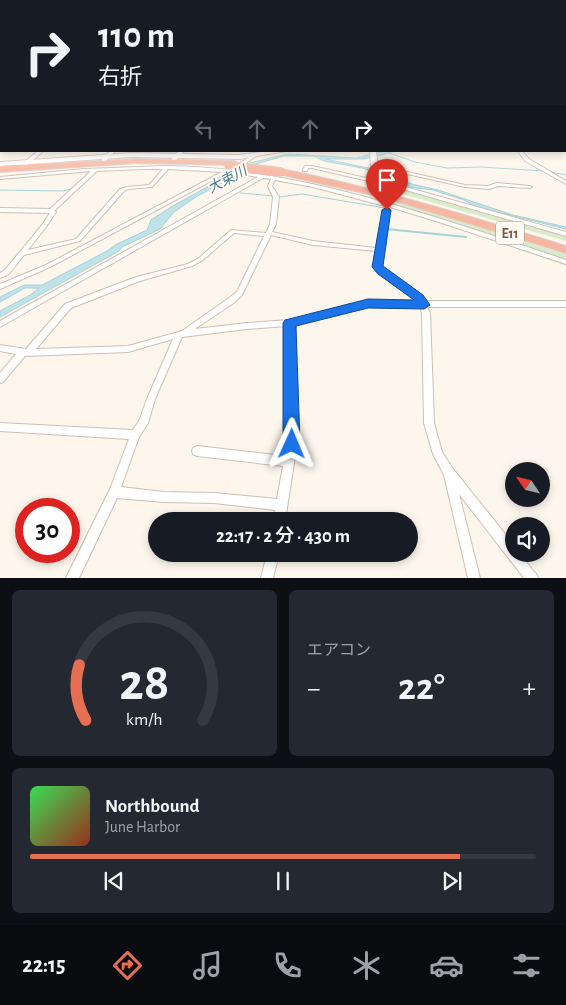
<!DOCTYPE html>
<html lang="ja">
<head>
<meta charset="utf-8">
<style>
  body { margin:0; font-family:"Alegreya Sans","Noto Sans JP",sans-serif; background:#242831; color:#f1f3f6; height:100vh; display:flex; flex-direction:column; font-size:19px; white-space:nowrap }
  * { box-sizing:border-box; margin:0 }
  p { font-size:16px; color:#9ea1a6 }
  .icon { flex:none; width:28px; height:28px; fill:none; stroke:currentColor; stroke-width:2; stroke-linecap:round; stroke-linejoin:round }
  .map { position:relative; height:578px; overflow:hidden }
  .side { display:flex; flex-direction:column; gap:12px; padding:12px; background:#0d0f14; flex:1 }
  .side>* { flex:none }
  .hud { position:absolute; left:0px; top:0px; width:566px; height:152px; box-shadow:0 2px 8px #0003; background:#171b24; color:#f1f3f6; overflow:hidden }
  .needle { width:32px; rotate:305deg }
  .tools { position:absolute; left:505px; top:462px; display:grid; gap:10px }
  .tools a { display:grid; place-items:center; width:45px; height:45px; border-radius:50%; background:#171b24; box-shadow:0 2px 8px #0003; font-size:25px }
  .speed { position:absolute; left:15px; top:498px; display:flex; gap:10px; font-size:25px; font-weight:700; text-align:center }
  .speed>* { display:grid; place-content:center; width:65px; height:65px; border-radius:50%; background:#171b24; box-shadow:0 2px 8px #0003; line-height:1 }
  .speed .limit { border:8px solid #d22; background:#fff; color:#111 }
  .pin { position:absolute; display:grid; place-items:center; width:42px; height:42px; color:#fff; margin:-51px -21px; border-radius:50% 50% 50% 0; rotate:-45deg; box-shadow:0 0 5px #0007 }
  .pin .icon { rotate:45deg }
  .me { position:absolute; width:55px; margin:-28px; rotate:1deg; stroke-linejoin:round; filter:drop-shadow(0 0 4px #0008) }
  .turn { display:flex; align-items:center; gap:18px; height:105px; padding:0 15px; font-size:22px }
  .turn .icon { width:65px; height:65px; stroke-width:2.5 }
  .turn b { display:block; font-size:35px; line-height:42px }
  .lanes { display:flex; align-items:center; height:48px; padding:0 15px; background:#0003; justify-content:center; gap:25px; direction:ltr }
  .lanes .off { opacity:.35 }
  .big { font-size:38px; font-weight:600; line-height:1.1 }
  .side .tile { flex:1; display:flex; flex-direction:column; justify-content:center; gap:8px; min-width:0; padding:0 18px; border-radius:8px; background:#242831 }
  .side .dial { align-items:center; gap:0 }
  .dial svg { height:130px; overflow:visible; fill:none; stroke:#363941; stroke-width:7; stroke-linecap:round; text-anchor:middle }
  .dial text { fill:#f1f3f6; stroke:none }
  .song { display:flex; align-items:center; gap:15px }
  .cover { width:60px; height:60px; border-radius:8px; background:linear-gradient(135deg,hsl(130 70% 55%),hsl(10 70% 35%)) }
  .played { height:5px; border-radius:2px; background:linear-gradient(90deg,#e76f51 85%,#363941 85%) }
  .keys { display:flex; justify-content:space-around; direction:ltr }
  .heat { display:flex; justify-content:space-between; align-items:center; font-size:28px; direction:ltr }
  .side .tiles { flex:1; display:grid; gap:12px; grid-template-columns:1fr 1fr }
  .tile:last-child { grid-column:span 2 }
  .trip { position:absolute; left:148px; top:512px; width:270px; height:50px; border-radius:25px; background:#171b24; box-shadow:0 2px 8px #0003; font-weight:600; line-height:50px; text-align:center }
  .tabs { display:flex; height:80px; justify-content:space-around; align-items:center; background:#090b0e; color:#9ea1a6 }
  .tabs .icon { width:35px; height:35px }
  .tabs .on { color:#e76f51 }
  .tabs b { font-size:22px; color:#f1f3f6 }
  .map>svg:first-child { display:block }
</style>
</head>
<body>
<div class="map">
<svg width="566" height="578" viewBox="0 0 566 578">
  <rect width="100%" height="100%" fill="#fdf6ec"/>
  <path fill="#d8ecc9" d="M385,186L402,189L566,236V241L382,188Z
    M384,198L566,254V259L385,201Z"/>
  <path fill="#bfe3e8" stroke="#a5d3da" d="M385,151H394L379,156L363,159H325L368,168L412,184L438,190L513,215L566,227V229L474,206L464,200L433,190L410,187L395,179L362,168L324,161L314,156H284L256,164L196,197L174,212L160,229L122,247L119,251L0,317V311L32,294L39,288H25L0,302V297L24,285H42L107,251L117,244L147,230L151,220L171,207L250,163L288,154L356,158Z"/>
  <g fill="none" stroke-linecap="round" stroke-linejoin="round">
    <path stroke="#a5d3da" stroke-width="1" d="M147,153H177
      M181,153L206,154
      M389,153L415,162L447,168L481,167L544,171
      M551,172L566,175
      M301,182L353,194
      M0,190L64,191L73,188
      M240,193L274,196
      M279,197L302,194L385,208
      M388,218L389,209"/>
    <path stroke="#a5d3da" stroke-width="2" d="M386,229L466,237
      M523,246L566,260
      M518,248L566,264
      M382,257L388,217"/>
    <path fill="#bfe3e8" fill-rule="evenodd" d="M565,116H566V120H565Z"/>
    <defs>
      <path id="street" d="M0,99H1V101H0Z
        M0,107H1V110H0Z
        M0,116H1V118H0Z
        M0,122H1V124H0Z
        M0,133H1V136H0Z
        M38,151H43L26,166H22V164Z
        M110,151H115L106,161H102V159Z
        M179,151H184L176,160H172V158Z
        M518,151H522L529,159L566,181V184L525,161Z
        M252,155L256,156L238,168L234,167Z
        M372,164L465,185L488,186L497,183L530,186L532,187L530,188L498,186L489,189L465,187L372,166Z
        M165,166C222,166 279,176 334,189C412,208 489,234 566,260V264L439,222L390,207L382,249L383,250C379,257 379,264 384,270C398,279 415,287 424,301H566V307H427L430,313L434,423L442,452L453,469L514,545V554H520L536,574L538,578H524L459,494L480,578H468L444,475L433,454L424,423L422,313L420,307H369L294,325L297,444L285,521H273L275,510L214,503L164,502L117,498L79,578H66L110,489L129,439L0,431V423L133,430L139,421L147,399L173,339L128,352L25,356L3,382L0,383V373L16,354L0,351V345L26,349L65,304L136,277L188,264L199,258L231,230L266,233L270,224L273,197L268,186L271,179L263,178L0,327V321L258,177L228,172L50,267L0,289V284L46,265L222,172L168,169L152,187L128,189L124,191L80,241L24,255L9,274L0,278V273L5,270L42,225L50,213L0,212V208L50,209L91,171L0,179V177L85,169ZM142,169H163L149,185L127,187L120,189L76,239L28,250L46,227L56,212L54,211L97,171ZM275,180L313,187L385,206L376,248L313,241L272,232L276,224L279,197L272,186ZM234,233L264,236L237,292L229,298L182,331L128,346L36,349L71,308L140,281L192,266L203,260ZM271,235L313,245L376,251L374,260L375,267L380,274L406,291L417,301H369L290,320L247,323L195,329L235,302L242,295ZM286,326L287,444L285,456L197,446L193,448L192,451L193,454L197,456L283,466L277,499L214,493L164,492L121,487L139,437L148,423L155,399L182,337L247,329Z
        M305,166H312L402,186L566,232V236L399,188L312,168H308L307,171H303V170Z
        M267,554H279L273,578H261Z"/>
      <path id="secondary" d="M268,151H287L239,159L131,157L0,166V162L131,153L239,155Z
        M370,151H376L380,187L376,189L372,187Z"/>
      <path id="highway" d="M0,101H1V105H0Z
        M565,145H566V150H565Z
        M138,159L234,161L238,163L234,165L138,163L0,172V166Z
        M281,169C378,188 472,217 566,246V253L386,198L278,174V170Z"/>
    </defs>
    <use href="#street" stroke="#d1beb0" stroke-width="2"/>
    <use href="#secondary" stroke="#d6c0b0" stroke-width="2"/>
    <use href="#highway" stroke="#dad1cd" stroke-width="2"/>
    <use href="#street" fill="#fff" fill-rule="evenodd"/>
    <use href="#secondary" fill="#fff" fill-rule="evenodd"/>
    <use href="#highway" fill="#f7b7a3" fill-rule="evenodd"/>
    <defs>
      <path id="highway-bridge" d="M229,166L281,172"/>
    </defs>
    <use href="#highway-bridge" stroke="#dad1cd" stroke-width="10" stroke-linecap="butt"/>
    <use href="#highway-bridge" stroke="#f7b7a3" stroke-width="9"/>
  </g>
  <linearGradient id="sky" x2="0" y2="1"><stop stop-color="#97c7e8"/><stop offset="0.54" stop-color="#fefbf6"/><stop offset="1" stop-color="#fefbf6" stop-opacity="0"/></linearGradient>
  <rect width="566" height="178" fill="url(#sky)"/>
  <path fill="#1a73e8" stroke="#114b97" d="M387,207L391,210L383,266L423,295L430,305L424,309L368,308L296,326L300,444L297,450L292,452L286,450L283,444V323L285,320L368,299L414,300L378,274L372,267L382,210Z"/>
  <g text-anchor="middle" stroke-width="4" stroke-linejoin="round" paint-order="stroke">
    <g font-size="14" font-style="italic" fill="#437c86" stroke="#fffaf3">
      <text transform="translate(227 179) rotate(-28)" y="5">大束川</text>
    </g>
    <rect fill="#fffaf3" stroke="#a28b7f" stroke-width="1" x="496" y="221.5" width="28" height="23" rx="4"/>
    <g font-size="14" font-weight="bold" fill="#7a5c4d">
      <text x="510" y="238">E11</text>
    </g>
  </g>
</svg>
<div class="tools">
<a><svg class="needle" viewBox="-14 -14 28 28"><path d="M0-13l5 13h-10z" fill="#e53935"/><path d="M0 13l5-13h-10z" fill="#9ea1a6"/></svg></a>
<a><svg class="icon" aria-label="sound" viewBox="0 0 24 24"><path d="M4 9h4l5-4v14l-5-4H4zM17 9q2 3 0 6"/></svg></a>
</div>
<div class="speed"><div class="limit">30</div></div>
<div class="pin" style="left:387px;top:210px;background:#d93025"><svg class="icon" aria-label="arrive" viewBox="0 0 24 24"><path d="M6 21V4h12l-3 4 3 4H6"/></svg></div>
<svg class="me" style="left:292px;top:444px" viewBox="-20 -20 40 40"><path d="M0-17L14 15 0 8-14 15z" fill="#1a73e8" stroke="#fff" stroke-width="4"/></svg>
<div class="trip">22:17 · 2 分 · 430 m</div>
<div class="hud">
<div class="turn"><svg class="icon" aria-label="right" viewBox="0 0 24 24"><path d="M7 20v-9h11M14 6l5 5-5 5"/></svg><div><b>110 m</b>右折</div></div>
<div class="lanes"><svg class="icon off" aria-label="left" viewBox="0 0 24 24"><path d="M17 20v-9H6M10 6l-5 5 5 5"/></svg><svg class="icon off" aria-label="ahead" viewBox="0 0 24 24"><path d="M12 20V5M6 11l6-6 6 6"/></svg><svg class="icon off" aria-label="ahead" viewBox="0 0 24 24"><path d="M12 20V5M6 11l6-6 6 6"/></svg><svg class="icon" aria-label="right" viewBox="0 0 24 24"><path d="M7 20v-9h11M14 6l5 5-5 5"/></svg></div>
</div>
</div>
<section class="side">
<div class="tiles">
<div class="tile dial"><svg viewBox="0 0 100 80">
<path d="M14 69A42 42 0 1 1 86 69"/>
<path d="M14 69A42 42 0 0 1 10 35" stroke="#e76f51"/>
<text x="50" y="56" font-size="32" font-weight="700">28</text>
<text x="50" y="72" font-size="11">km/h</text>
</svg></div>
<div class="tile"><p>エアコン</p>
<div class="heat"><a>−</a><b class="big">22°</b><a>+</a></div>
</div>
<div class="tile">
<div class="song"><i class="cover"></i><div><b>Northbound</b><p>June Harbor</p></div></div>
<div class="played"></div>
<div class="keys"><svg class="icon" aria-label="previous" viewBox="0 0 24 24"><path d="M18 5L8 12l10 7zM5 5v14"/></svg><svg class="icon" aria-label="pause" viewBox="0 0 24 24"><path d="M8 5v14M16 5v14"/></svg><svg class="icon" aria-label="next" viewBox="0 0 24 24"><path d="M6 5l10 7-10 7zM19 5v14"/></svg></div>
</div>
</div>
</section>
<nav class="tabs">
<b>22:15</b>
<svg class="icon on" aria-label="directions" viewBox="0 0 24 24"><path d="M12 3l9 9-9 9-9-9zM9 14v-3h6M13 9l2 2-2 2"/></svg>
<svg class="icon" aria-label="music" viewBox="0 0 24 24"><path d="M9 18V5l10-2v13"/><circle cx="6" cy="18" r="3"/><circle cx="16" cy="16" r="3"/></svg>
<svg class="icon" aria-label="phone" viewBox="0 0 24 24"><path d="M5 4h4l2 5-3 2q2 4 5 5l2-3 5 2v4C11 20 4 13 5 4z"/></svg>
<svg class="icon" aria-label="climate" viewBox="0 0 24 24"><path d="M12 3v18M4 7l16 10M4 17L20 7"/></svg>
<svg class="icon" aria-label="car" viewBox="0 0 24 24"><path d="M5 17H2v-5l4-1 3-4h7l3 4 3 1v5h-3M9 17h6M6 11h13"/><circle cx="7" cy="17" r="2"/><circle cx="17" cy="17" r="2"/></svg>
<svg class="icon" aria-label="filters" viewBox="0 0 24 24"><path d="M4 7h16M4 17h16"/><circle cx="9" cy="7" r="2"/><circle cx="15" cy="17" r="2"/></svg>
</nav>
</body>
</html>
